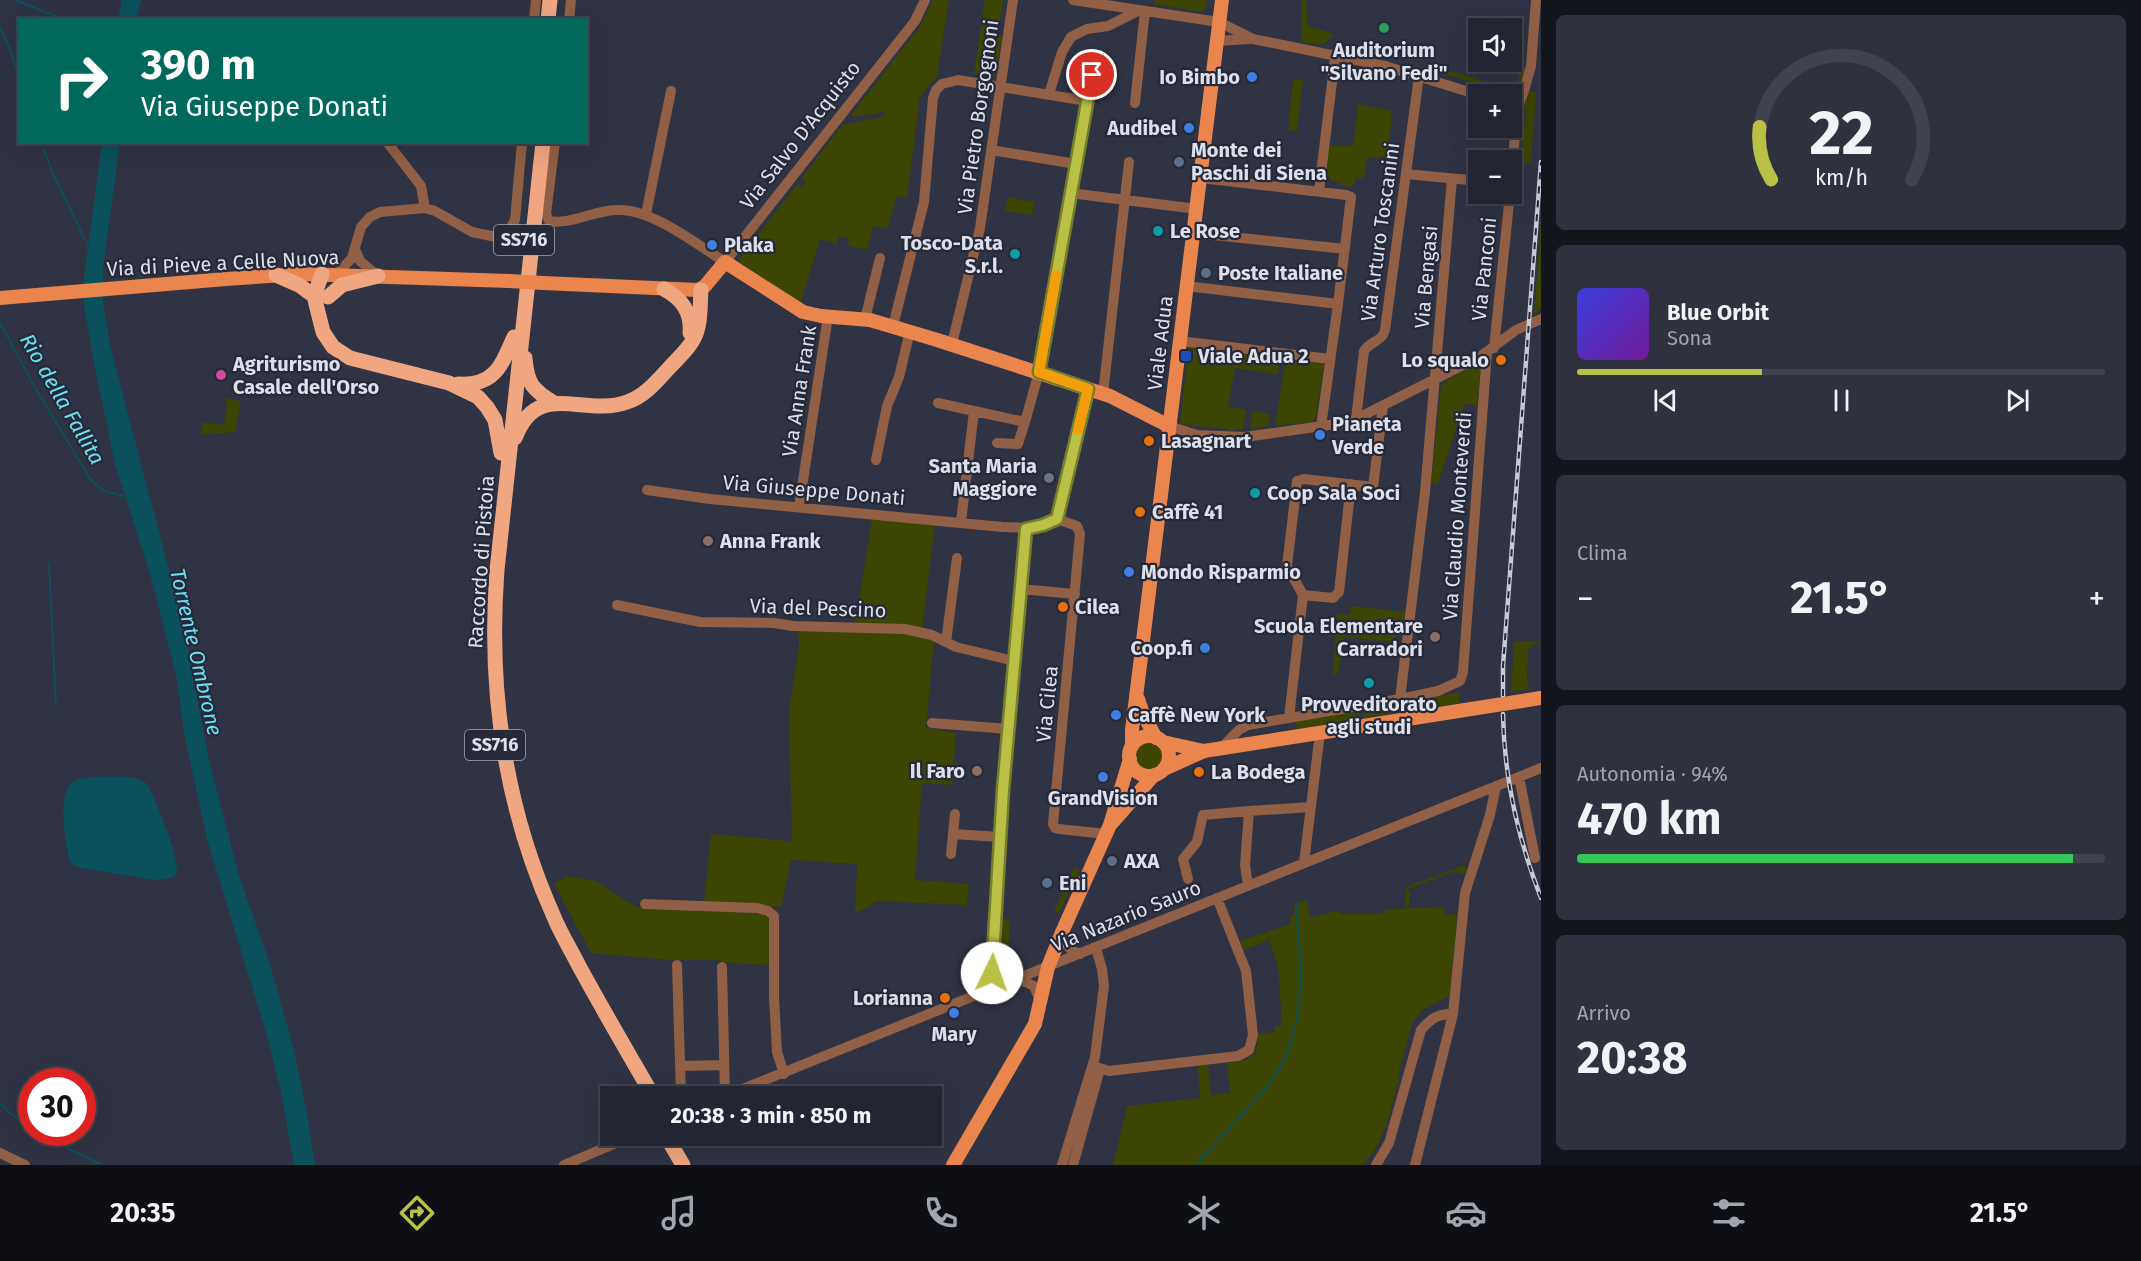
<!DOCTYPE html>
<html lang="it">
<head>
<meta charset="utf-8">
<style>
  body { margin:0; font-family:"Fira Sans",sans-serif; background:#2f323e; color:#f1f3f6; height:100vh; display:flex; flex-direction:column; font-size:22px; white-space:nowrap }
  * { box-sizing:border-box; margin:0 }
  p { font-size:20px; color:#a3a5ac }
  .icon { flex:none; width:33px; height:33px; fill:none; stroke:currentColor; stroke-width:2; stroke-linecap:round; stroke-linejoin:round }
  .map { position:relative; flex:1; overflow:hidden }
  .drawer { display:flex; flex-direction:column; gap:15px; padding:15px; background:#13151c; width:600px }
  .drawer>* { flex:none }
  .banner { position:absolute; left:18px; top:18px; width:570px; height:126px; border-radius:0px; box-shadow:0 6px 24px #0002,0 0 0 2px #40434d; background:#00695c; color:#fff; overflow:hidden }
  .fabs { position:absolute; left:1468px; top:18px; display:grid; gap:12px }
  .fabs a { display:grid; place-items:center; width:54px; height:54px; border-radius:0px; background:#232632; box-shadow:0 6px 24px #0002,0 0 0 2px #40434d; font-size:30px }
  .speed { position:absolute; left:18px; top:1068px; display:flex; gap:12px; font-size:30px; font-weight:700; text-align:center }
  .speed>* { display:grid; place-content:center; width:78px; height:78px; border-radius:50%; background:#232632; box-shadow:0 6px 24px #0002,0 0 0 2px #40434d; line-height:1 }
  .speed .limit { border:9px solid #d22; background:#fff; color:#111 }
  .pin { position:absolute; display:grid; place-items:center; width:51px; height:51px; color:#fff; margin:-26px; border:3px solid #fff; border-radius:50%; box-shadow:0 2px 6px #0007 }
  .me { position:absolute; width:66px; margin:-33px; rotate:3deg; stroke-linejoin:round; filter:drop-shadow(0 0 4px #0008) }
  .turn { display:flex; align-items:center; gap:21px; height:126px; padding:0 24px; font-size:27px }
  .turn .icon { width:78px; height:78px; stroke-width:2.5 }
  .turn b { display:block; font-size:42px; line-height:51px }
  .big { font-size:45px; font-weight:700; line-height:1.1 }
  .drawer .widget { flex:1; display:flex; flex-direction:column; justify-content:center; gap:9px; min-width:0; padding:0 21px; border-radius:9px; background:#2f323e }
  .drawer .dial { align-items:center; gap:0 }
  .dial svg { height:156px; overflow:visible; fill:none; stroke:#40434d; stroke-width:7; stroke-linecap:round; text-anchor:middle }
  .dial text { fill:#f1f3f6; stroke:none }
  .song { display:flex; align-items:center; gap:18px }
  .cover { width:72px; height:72px; border-radius:9px; background:linear-gradient(135deg,hsl(240 70% 55%),hsl(280 70% 35%)) }
  .played { height:6px; border-radius:3px; background:linear-gradient(90deg,#b9c046 35%,#40434d 35%) }
  .keys { display:flex; justify-content:space-around; direction:ltr }
  .heat { display:flex; justify-content:space-between; align-items:center; font-size:33px; direction:ltr }
  .charge { height:9px; border-radius:4px; background:linear-gradient(90deg,#34c759 94%,#40434d 0) }
  .trip { position:absolute; left:600px; top:1086px; width:342px; height:60px; border-radius:0px; background:#232632; box-shadow:0 6px 24px #0002,0 0 0 2px #40434d; font-weight:700; line-height:60px; text-align:center }
  .dock { display:flex; height:96px; justify-content:space-around; align-items:center; background:#0e0f14; color:#a3a5ac }
  .dock .icon { width:42px; height:42px }
  .dock .on { color:#b9c046 }
  .dock b { font-size:27px; color:#f1f3f6 }
  main { display:flex; flex:1; min-height:0 }
  .map>svg:first-child { display:block }
</style>
</head>
<body>
<main>
<div class="map">
<svg width="1541" height="1165" viewBox="0 0 1541 1165">
  <rect width="100%" height="100%" fill="#2f3343"/>
  <path fill="#3d4503" d="M933,0H949L937,76L920,96L907,198L897,196L887,229L873,226L867,250L848,246L849,238L839,236L837,244L820,239L801,303L740,266V258L798,183L802,187L806,183L801,179L842,125L885,116V112L854,117L851,115L919,28Z
    M985,0H1003L998,35L1002,36L995,78L974,74Z
    M1154,0H1207L1206,7L1202,12L1153,4Z
    M1302,0H1306L1308,26L1334,34L1330,39L1322,45L1302,42Z
    M1427,65L1515,89L1521,70L1525,71L1516,94L1426,69Z
    M1293,79L1303,80L1297,131L1288,130Z
    M1530,92H1536L1531,163L1520,162L1526,109H1522Z
    M1358,104L1392,111L1388,155L1381,158L1367,157L1364,178H1356L1354,185L1348,187L1329,179L1326,165L1328,146H1353Z
    M1008,197L1035,202L1032,215L1005,211Z
    M1541,225V309L1534,315Z
    M1195,347L1280,357L1278,374L1235,368L1228,407L1246,410L1243,429L1233,430L1180,424L1188,353L1190,348Z
    M1286,358L1324,363L1316,416L1314,421L1311,422L1275,426Z
    M1481,362L1477,405L1464,404L1438,484L1431,483L1441,386L1446,381Z
    M224,398L241,401L235,432L201,435L203,422L224,425L227,405Z
    M1253,411L1270,414L1268,426L1250,429Z
    M872,519L935,525L922,630L855,624Z
    M1351,606L1405,612L1402,627L1395,633L1394,642L1344,637L1338,674H1332L1338,614L1350,615Z
    M798,628L891,630L934,640L926,728L956,733L952,785L922,783L915,880L969,884L967,905L876,901L867,908L855,913L857,864L791,860L781,907L704,904L711,834L792,841L789,711L799,646Z
    M1514,641L1541,642L1530,646L1528,650L1527,681L1530,689L1511,692Z
    M1350,643L1388,647V657L1349,653Z
    M1459,692L1460,703L1364,718V711Z
    M1359,711L1360,719L1297,729L1296,722Z
    M1133 756a16 16 0 1 1 32 0a16 16 0 1 1-32 0Z
    M1464,865L1467,867L1466,873L1462,874L1454,871L1453,873H1446L1445,876L1443,875L1441,877L1439,876L1434,880L1427,881L1426,883L1423,882L1422,884L1416,885L1415,887L1408,888L1407,891L1411,893L1409,897V907H1406V887Z
    M1074,867L1080,869L1059,914L1054,911Z
    M567,876L596,881L627,902L640,908H698L763,914L771,921V965L727,963L717,960H670L591,953L554,884Z
    M1307,900L1310,918L1338,910L1340,914H1382L1387,909L1444,907L1445,915L1457,914L1450,995L1421,1011L1413,1022C1396,1068 1397,1129 1363,1165H1113L1127,1106L1200,1098L1198,1066L1208,1065L1211,1095L1230,1093L1227,1063C1248,1061 1259,1058 1258,1034L1275,1032V1026L1282,1025L1278,967L1269,940L1244,950L1240,941L1291,924L1290,916L1295,914L1294,904Z
    M1001,918L1010,919L1008,960L994,965L996,923H1001Z"/>
  <path fill="#0b515b" d="M122,0H141L136,19H118Z
    M102,143H120L103,268V301L110,346L183,623L208,755L238,873L270,964L294,1050L306,1108L315,1165H294L281,1092L268,1039L208,843L184,733L176,674L150,574L115,464L94,363L84,306L83,285Z
    M131,777L145,782C154,792 179,857 177,871C176,875 175,875 172,878L154,880L80,868L73,865L69,860C66,843 55,788 76,780C90,775 116,777 131,777Z"/>
  <g fill="none" stroke-linecap="round" stroke-linejoin="round">
    <path stroke="#0b515b" stroke-width="2" d="M15,0L65,20
      M0,27L10,49L20,81
      M41,142L53,174L88,246
      M0,323L37,391L91,480L104,491L127,497
      M49,563L56,705
      M0,1103L13,1116L32,1128
      M38,1132L50,1140L102,1165
      M1196,1165L1270,1083C1309,1030 1301,965 1296,904"/>
    <path stroke="#915f46" stroke-width="10" d="M1073,0L1219,22L1253,39L1385,66L1479,95
      M534,20L536,0
      M569,20L571,0
      M1217,41L1250,39
      M1049,94L1062,52L1071,37L1087,29L1108,26L1140,10
      M1135,103L1145,11
      M387,142L421,186L425,208
      M555,142L546,214L549,221C571,225 595,210 617,210C651,208 696,244 725,262L915,21L925,0
      M991,150L1076,164
      M1512,173L1517,109L1524,91L1531,66L1536,0
      M1406,174L1479,181
      M1201,178L1346,195L1351,197L1338,304L1321,427
      M1319,191L1335,57
      M1070,193L1197,209
      M646,214L671,91
      M1194,233L1345,249
      M356,251L360,261L378,276
      M336,275L352,258L361,227L370,217L380,212L425,208L435,211L472,232L496,237L508,233L515,220L522,142
      M1186,286L1338,304
      M865,319L880,258
      M893,326L924,202L933,98L936,90L942,84L958,80L1087,101
      M1180,341L1330,359
      M952,344L980,228L1013,0
      M1494,348L1510,194
      M1103,394L1129,162
      M938,403L974,411
      M1356,419L1364,351C1370,341 1382,342 1385,330L1419,76
      M1169,426L1197,435L1245,437L1343,423L1356,419L1481,356L1516,330L1541,319
      M997,443L1018,444L1025,422
      M876,460L887,406L899,377L910,331
      M647,490L710,499L1002,527L1032,528L1057,519L1077,526L1080,534L1053,824L1055,828L1059,829L1106,834
      M799,507L828,316
      M1057,519L1088,389
      M961,522L974,411L1025,422L1039,372L1092,75
      M1020,589L1075,594
      M1303,595L1287,566L1297,481L1304,479L1373,487L1383,406
      M617,605L700,622L774,623L793,626L905,629L932,635L956,647L1014,661
      M946,642L957,558
      M1400,699L1425,492L1452,179
      M1289,718L1303,595L1333,598L1339,592L1351,484
      M932,723L1008,729
      M1220,749L1239,730L1248,725L1400,699L1438,691L1460,681L1463,672L1487,352
      M1519,777L1535,858
      M953,834L1000,837
      M951,854L955,814
      M1304,863L1320,733
      M1188,879L1183,859L1197,842L1203,815L1249,811
      M1248,885L1245,865L1249,811L1311,807
      M645,904L757,908L768,911L774,916V997L777,1052L784,1074
      M1063,930C1065,943 1067,950 1080,954
      M677,965L681,1096
      M722,967L725,1096
      M1019,979L1034,986L1040,1001
      M991,990L1000,837L1026,529
      M680,1066L724,1065
      M1093,1066L1109,1071L1238,1056L1249,1050L1253,1035L1246,971L1217,898
      M725,1096L1541,768
      M0,1153L25,1165
      M564,1165L633,1136
      M1062,1165L1095,1057L1104,986L1102,969L1096,948
      M1073,1165L1100,1069
      M1376,1165L1389,1143L1421,1030C1430,1019 1439,1013 1453,1014
      M1415,1165L1453,1014L1465,893L1490,815L1496,786"/>
    <path stroke="#eb854e" stroke-width="14" d="M543,283L698,290L705,286L725,262L803,312L821,316L870,320L934,339L1110,396L1169,426
      M0,298L226,279L300,274L509,281
      M1138,699L1143,714L1156,738
      M1129 756a20 20 0 1 1 40 0a20 20 0 1 1-40 0Z
      M1163,742L1204,751
      M1132,746V730L1222,0
      M1164,769L1204,751L1363,726
      M1112,823L1154,775
      M953,1165L1035,1024L1048,967L1063,930L1110,825L1130,759"/>
    <path stroke="#f0a681" stroke-width="15" d="M548,20L550,0
      M543,142L497,570C488,689 505,808 554,917C561,934 571,950 579,966C603,1010 628,1053 653,1096
      M322,274L314,296L323,332L333,347L350,358L449,383L478,397L487,407L495,420L501,453
      M276,275L299,285L314,296
      M664,289C682,299 692,312 690,333
      M328,297L342,285L378,276
      M525,358C527,384 533,390 554,403
      M458,384C494,386 501,367 514,337
      M515,438C538,378 583,418 627,402C645,396 657,381 669,368C679,357 693,345 697,331C701,319 700,303 701,290
      M666,1136L683,1165"/>
    <defs>
      <path id="rail" d="M1503,696V666L1541,162
        M1503,714C1504,777 1518,839 1541,898"/>
    </defs>
    <use href="#rail" stroke="#c7cad5" stroke-width="4.5"/>
    <use href="#rail" stroke="#262938" stroke-width="2" stroke-dasharray="7" stroke-linecap="butt"/>
    <path stroke="#eb854e" stroke-width="14" d="M509,281L543,283
      M1363,726L1541,698"/>
  </g>
  <g fill="none" stroke-linecap="round" stroke-linejoin="round">
    <defs>
      <path id="route" d="M992,973L1003,790L1026,529L1043,525L1057,519L1088,389L1039,372L1092,75"/>
    </defs>
    <use href="#route" stroke="#787d2e" stroke-width="15"/>
    <use href="#route" stroke="#b9c046" stroke-width="10"/>
    <path stroke="#f59e0b" stroke-width="10" d="M1056,275L1039,372L1088,389L1078,430"/>
  </g>
  <circle fill="#2e9e5b" stroke="#262938" stroke-width="2" cx="1384" cy="28" r="6"/>
  <g fill="#3f7fe0" stroke="#262938" stroke-width="2">
    <circle cx="1252" cy="77" r="6"/>
    <circle cx="1189" cy="128" r="6"/>
    <circle cx="712" cy="245" r="6"/>
    <circle cx="1320" cy="435" r="6"/>
    <circle cx="1129" cy="572" r="6"/>
    <circle cx="1205" cy="648" r="6"/>
    <circle cx="1116" cy="715" r="6"/>
    <circle cx="1103" cy="777" r="6"/>
    <circle cx="954" cy="1013" r="6"/>
  </g>
  <g fill="#5c6f8a" stroke="#262938" stroke-width="2">
    <circle cx="1179" cy="162" r="6"/>
    <circle cx="1206" cy="273" r="6"/>
    <circle cx="1112" cy="861" r="6"/>
    <circle cx="1047" cy="883" r="6"/>
  </g>
  <g fill="#0f9aa8" stroke="#262938" stroke-width="2">
    <circle cx="1158" cy="231" r="6"/>
    <circle cx="1015" cy="254" r="6"/>
    <circle cx="1255" cy="493" r="6"/>
    <circle cx="1369" cy="683" r="6"/>
  </g>
  <rect fill="#1a4fb4" stroke="#262938" stroke-width="2" x="1180" y="350" width="12" height="12" rx="3"/>
  <g fill="#e8710a" stroke="#262938" stroke-width="2">
    <circle cx="1501" cy="360" r="6"/>
    <circle cx="1149" cy="441" r="6"/>
    <circle cx="1140" cy="512" r="6"/>
    <circle cx="1063" cy="607" r="6"/>
    <circle cx="1199" cy="772" r="6"/>
    <circle cx="945" cy="998" r="6"/>
  </g>
  <circle fill="#d1479c" stroke="#262938" stroke-width="2" cx="221" cy="375" r="6"/>
  <circle fill="#6b7280" stroke="#262938" stroke-width="2" cx="1049" cy="478" r="6"/>
  <g fill="#8d6e63" stroke="#262938" stroke-width="2">
    <circle cx="708" cy="541" r="6"/>
    <circle cx="1435" cy="637" r="6"/>
    <circle cx="977" cy="771" r="6"/>
  </g>
  <g text-anchor="middle" stroke-width="4.5" stroke-linejoin="round" paint-order="stroke">
    <g fill="#262938" stroke="#a6a9b5" stroke-width="1.5">
      <rect x="494" y="225" width="60" height="30" rx="4.5"/>
      <rect x="465" y="730" width="60" height="30" rx="4.5"/>
    </g>
    <g font-size="18" font-weight="bold" fill="#dde0ea">
      <text x="524" y="246">SS716</text>
      <text x="495" y="751">SS716</text>
    </g>
    <g font-size="20" font-weight="bold" fill="#dde0ea" stroke="#262938" text-anchor="start">
      <text x="1384" y="57" text-anchor="middle">Auditorium<tspan x="1384" dy="23">"Silvano Fedi"</tspan></text>
      <text x="1240" y="84" text-anchor="end">Io Bimbo</text>
      <text x="1177" y="135" text-anchor="end">Audibel</text>
      <text x="1191" y="157">Monte dei<tspan x="1191" dy="23">Paschi di Siena</tspan></text>
      <text x="1170" y="238">Le Rose</text>
      <text x="1003" y="250" text-anchor="end">Tosco-Data<tspan x="1003" dy="23">S.r.l.</tspan></text>
      <text x="724" y="252">Plaka</text>
      <text x="1218" y="280">Poste Italiane</text>
      <text x="1198" y="363">Viale Adua 2</text>
      <text x="1489" y="367" text-anchor="end">Lo squalo</text>
      <text x="233" y="371">Agriturismo<tspan x="233" dy="23">Casale dell'Orso</tspan></text>
      <text x="1332" y="431">Pianeta<tspan x="1332" dy="23">Verde</tspan></text>
      <text x="1161" y="448">Lasagnart</text>
      <text x="1037" y="473" text-anchor="end">Santa Maria<tspan x="1037" dy="23">Maggiore</tspan></text>
      <text x="1267" y="500">Coop Sala Soci</text>
      <text x="1152" y="519">Caffè 41</text>
      <text x="720" y="548">Anna Frank</text>
      <text x="1141" y="579">Mondo Risparmio</text>
      <text x="1075" y="614">Cilea</text>
      <text x="1423" y="633" text-anchor="end">Scuola Elementare<tspan x="1423" dy="23">Carradori</tspan></text>
      <text x="1193" y="655" text-anchor="end">Coop.fi</text>
      <text x="1369" y="711" text-anchor="middle">Provveditorato<tspan x="1369" dy="23">agli studi</tspan></text>
      <text x="1128" y="722">Caffè New York</text>
      <text x="965" y="778" text-anchor="end">Il Faro</text>
      <text x="1211" y="779">La Bodega</text>
      <text x="1103" y="805" text-anchor="middle">GrandVision</text>
      <text x="1124" y="868">AXA</text>
      <text x="1059" y="890">Eni</text>
      <text x="933" y="1005" text-anchor="end">Lorianna</text>
      <text x="954" y="1041" text-anchor="middle">Mary</text>
    </g>
    <g font-size="20" fill="#dde0ea" stroke="#262938">
      <text transform="translate(978 117) rotate(-82)" y="7">Via Pietro Borgognoni</text>
      <text transform="translate(800 135) rotate(-52)" y="7">Via Salvo D'Acquisto</text>
      <text transform="translate(1380 232) rotate(-82)" y="7">Via Arturo Toscanini</text>
      <text transform="translate(223 263) rotate(-3)" y="7">Via di Pieve a Celle Nuova</text>
      <text transform="translate(1484 269) rotate(-84)" y="7">Via Panconi</text>
      <text transform="translate(1426 277) rotate(-85)" y="7">Via Bengasi</text>
      <text transform="translate(1160 343) rotate(-83)" y="7">Viale Adua</text>
      <text transform="translate(799 391) rotate(-81)" y="7">Via Anna Frank</text>
      <text transform="translate(814 490) rotate(5)" y="7">Via Giuseppe Donati</text>
      <text transform="translate(1457 516) rotate(-86)" y="7">Via Claudio Monteverdi</text>
      <text transform="translate(481 562) rotate(-86)" y="7">Raccordo di Pistoia</text>
      <text transform="translate(818 608) rotate(2)" y="7">Via del Pescino</text>
      <text transform="translate(1047 704) rotate(-84)" y="7">Via Cilea</text>
      <text transform="translate(1126 916) rotate(-22)" y="7">Via Nazario Sauro</text>
    </g>
    <g font-size="21" font-style="italic" fill="#68e1f5" stroke="#262938">
      <text transform="translate(62 399) rotate(60)" y="7">Rio della Fallita</text>
      <text transform="translate(196 652) rotate(77)" y="7">Torrente Ombrone</text>
    </g>
  </g>
</svg>
<div class="fabs">
<a><svg class="icon" aria-label="sound" viewBox="0 0 24 24"><path d="M4 9h4l5-4v14l-5-4H4zM17 9q2 3 0 6"/></svg></a>
<a>+</a>
<a>−</a>
</div>
<div class="speed"><div class="limit">30</div></div>
<div class="pin" style="left:1092px;top:75px;background:#d93025"><svg class="icon" aria-label="arrive" viewBox="0 0 24 24"><path d="M6 21V4h12l-3 4 3 4H6"/></svg></div>
<svg class="me" style="left:992px;top:973px" viewBox="-20 -20 40 40"><circle r="19" fill="#fff"/><path d="M0-13L10 11 0 6-10 11z" fill="#b9c046"/></svg>
<div class="trip">20:38 · 3 min · 850 m</div>
<div class="banner">
<div class="turn"><svg class="icon" aria-label="right" viewBox="0 0 24 24"><path d="M7 20v-9h11M14 6l5 5-5 5"/></svg><div><b>390 m</b>Via Giuseppe Donati</div></div>
</div>
</div>
<section class="drawer">
<div class="widget dial"><svg viewBox="0 0 100 80">
<path d="M14 69A42 42 0 1 1 86 69"/>
<path d="M14 69A42 42 0 0 1 8 42" stroke="#b9c046"/>
<text x="50" y="56" font-size="32" font-weight="700">22</text>
<text x="50" y="72" font-size="11">km/h</text>
</svg></div>
<div class="widget">
<div class="song"><i class="cover"></i><div><b>Blue Orbit</b><p>Sona</p></div></div>
<div class="played"></div>
<div class="keys"><svg class="icon" aria-label="previous" viewBox="0 0 24 24"><path d="M18 5L8 12l10 7zM5 5v14"/></svg><svg class="icon" aria-label="pause" viewBox="0 0 24 24"><path d="M8 5v14M16 5v14"/></svg><svg class="icon" aria-label="next" viewBox="0 0 24 24"><path d="M6 5l10 7-10 7zM19 5v14"/></svg></div>
</div>
<div class="widget"><p>Clima</p>
<div class="heat"><a>−</a><b class="big">21.5°</b><a>+</a></div>
</div>
<div class="widget"><p>Autonomia · 94%</p><b class="big">470 km</b><div class="charge"></div></div>
<div class="widget"><p>Arrivo</p><b class="big">20:38</b></div>
</section>
</main>
<nav class="dock">
<b>20:35</b>
<svg class="icon on" aria-label="directions" viewBox="0 0 24 24"><path d="M12 3l9 9-9 9-9-9zM9 14v-3h6M13 9l2 2-2 2"/></svg>
<svg class="icon" aria-label="music" viewBox="0 0 24 24"><path d="M9 18V5l10-2v13"/><circle cx="6" cy="18" r="3"/><circle cx="16" cy="16" r="3"/></svg>
<svg class="icon" aria-label="phone" viewBox="0 0 24 24"><path d="M5 4h4l2 5-3 2q2 4 5 5l2-3 5 2v4C11 20 4 13 5 4z"/></svg>
<svg class="icon" aria-label="climate" viewBox="0 0 24 24"><path d="M12 3v18M4 7l16 10M4 17L20 7"/></svg>
<svg class="icon" aria-label="car" viewBox="0 0 24 24"><path d="M5 17H2v-5l4-1 3-4h7l3 4 3 1v5h-3M9 17h6M6 11h13"/><circle cx="7" cy="17" r="2"/><circle cx="17" cy="17" r="2"/></svg>
<svg class="icon" aria-label="filters" viewBox="0 0 24 24"><path d="M4 7h16M4 17h16"/><circle cx="9" cy="7" r="2"/><circle cx="15" cy="17" r="2"/></svg>
<b>21.5°</b>
</nav>
</body>
</html>
